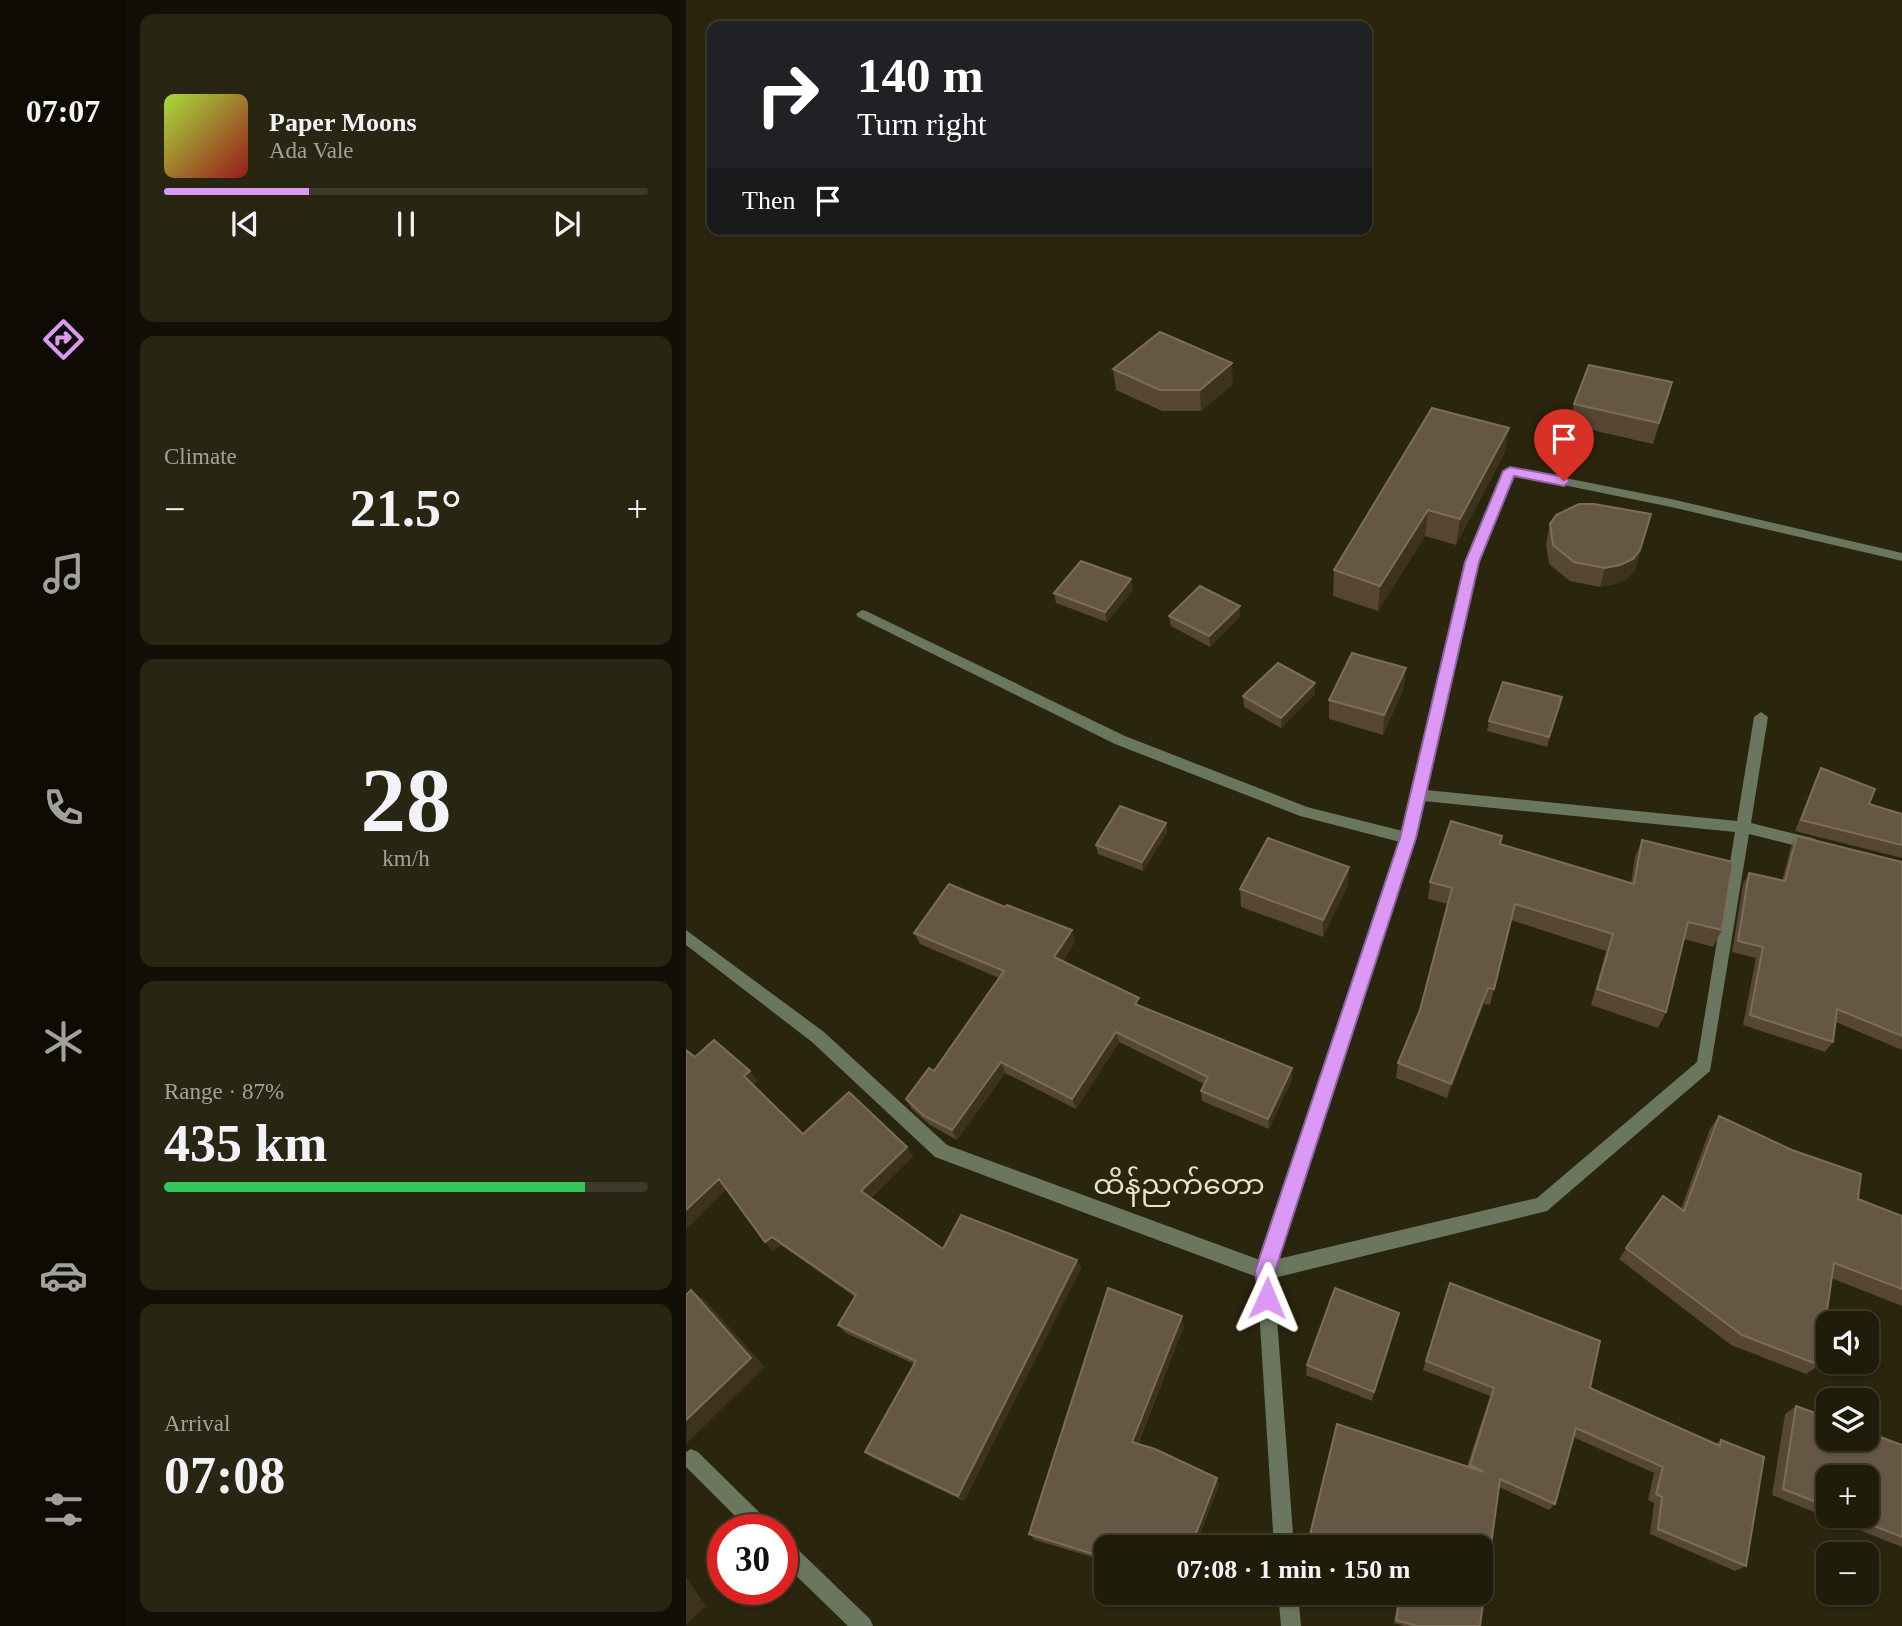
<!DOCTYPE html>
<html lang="en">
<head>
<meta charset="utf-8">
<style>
  body { margin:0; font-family:"Times New Roman","Noto Sans Myanmar",serif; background:#282513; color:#f1f3f6; height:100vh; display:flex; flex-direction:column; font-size:26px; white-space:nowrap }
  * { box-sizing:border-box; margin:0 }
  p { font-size:23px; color:#a2a19c }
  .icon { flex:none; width:38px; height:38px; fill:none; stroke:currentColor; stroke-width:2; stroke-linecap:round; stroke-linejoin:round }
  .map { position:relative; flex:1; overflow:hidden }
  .side { display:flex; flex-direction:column; gap:14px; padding:14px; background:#120f06; width:560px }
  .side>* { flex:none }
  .top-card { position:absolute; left:21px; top:21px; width:665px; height:214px; border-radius:14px; box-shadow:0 2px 5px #0004,0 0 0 2px #3d3a2b; background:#202124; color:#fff; overflow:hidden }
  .controls { position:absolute; left:1130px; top:1311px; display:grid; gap:14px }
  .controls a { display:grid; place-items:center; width:63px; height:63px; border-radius:14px; background:#201c0a; box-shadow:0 2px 5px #0004,0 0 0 2px #3d3a2b; font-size:35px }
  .speed { position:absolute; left:21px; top:1514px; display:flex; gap:14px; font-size:35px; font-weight:700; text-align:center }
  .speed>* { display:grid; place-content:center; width:91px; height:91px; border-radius:50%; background:#201c0a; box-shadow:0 2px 5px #0004,0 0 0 2px #3d3a2b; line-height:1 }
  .speed .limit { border:10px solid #d22; background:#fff; color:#111 }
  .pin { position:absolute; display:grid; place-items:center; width:60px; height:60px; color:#fff; margin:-72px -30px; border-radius:50% 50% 50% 0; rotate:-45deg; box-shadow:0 0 7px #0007 }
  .pin .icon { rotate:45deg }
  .me { position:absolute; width:77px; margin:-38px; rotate:1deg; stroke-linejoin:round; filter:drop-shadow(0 0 5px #0008) }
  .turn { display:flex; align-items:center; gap:24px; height:147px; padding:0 35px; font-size:32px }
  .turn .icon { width:91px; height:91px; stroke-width:2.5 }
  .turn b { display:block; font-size:49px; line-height:60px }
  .then { display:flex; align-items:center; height:66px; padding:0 35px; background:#0003; gap:14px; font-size:26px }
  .big { font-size:52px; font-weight:700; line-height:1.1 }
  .side .card { flex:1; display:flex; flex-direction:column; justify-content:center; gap:10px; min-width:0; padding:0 24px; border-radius:14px; background:#282513 }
  .side .dial { align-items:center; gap:0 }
  .dial b { font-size:91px; line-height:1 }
  .song { display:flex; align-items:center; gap:21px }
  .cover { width:84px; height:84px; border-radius:10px; background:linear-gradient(135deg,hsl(80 70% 55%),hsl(0 70% 35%)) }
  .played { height:7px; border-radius:4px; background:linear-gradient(90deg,#db99f5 30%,#3d3a2b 30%) }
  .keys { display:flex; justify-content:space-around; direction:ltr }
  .heat { display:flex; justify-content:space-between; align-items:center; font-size:38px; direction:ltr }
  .charge { height:10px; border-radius:5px; background:linear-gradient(90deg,#34c759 87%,#3d3a2b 0) }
  .trip { position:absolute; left:408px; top:1535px; width:399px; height:70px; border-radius:14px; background:#201c0a; box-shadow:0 2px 5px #0004,0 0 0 2px #3d3a2b; font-weight:700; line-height:70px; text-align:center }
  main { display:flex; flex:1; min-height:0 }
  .menu { display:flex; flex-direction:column; width:126px; justify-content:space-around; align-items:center; background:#0d0b04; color:#a2a19c }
  .menu .icon { width:49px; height:49px }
  .menu .active { color:#db99f5 }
  .menu b { font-size:32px; color:#f1f3f6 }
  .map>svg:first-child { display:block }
</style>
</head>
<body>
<main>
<nav class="menu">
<b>07:07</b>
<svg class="icon active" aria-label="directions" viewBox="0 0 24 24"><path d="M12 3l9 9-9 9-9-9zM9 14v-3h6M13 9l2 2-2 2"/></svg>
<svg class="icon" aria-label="music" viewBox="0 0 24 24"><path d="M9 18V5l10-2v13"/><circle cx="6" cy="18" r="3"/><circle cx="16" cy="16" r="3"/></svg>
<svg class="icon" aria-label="phone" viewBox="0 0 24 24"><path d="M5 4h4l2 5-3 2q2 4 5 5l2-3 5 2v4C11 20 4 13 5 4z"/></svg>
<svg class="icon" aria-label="climate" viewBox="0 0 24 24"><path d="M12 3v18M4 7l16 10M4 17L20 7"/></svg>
<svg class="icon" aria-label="car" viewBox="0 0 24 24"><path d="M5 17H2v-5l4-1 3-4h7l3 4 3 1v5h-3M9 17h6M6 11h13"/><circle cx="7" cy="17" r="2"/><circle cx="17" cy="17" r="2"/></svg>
<svg class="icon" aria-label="filters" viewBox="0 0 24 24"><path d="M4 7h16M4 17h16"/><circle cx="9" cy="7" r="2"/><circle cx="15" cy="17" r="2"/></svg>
</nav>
<section class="side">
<div class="card">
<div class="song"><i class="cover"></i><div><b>Paper Moons</b><p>Ada Vale</p></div></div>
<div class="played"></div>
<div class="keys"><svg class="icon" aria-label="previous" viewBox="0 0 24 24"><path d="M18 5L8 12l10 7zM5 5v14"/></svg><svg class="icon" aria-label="pause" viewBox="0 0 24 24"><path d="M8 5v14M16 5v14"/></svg><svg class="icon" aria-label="next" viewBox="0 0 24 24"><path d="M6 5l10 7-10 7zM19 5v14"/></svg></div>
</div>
<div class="card"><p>Climate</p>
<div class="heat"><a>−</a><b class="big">21.5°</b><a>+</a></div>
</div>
<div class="card dial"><b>28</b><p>km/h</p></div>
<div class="card"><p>Range · 87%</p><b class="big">435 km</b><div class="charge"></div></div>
<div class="card"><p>Arrival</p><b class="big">07:08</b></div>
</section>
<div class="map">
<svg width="1216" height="1626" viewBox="0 0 1216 1626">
  <rect width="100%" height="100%" fill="#2a250d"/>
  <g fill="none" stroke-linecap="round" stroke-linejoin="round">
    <path fill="#6a765d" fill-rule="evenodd" d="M824,467L985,499L1216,553V561L985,507L828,475L792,562L740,790L1051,821L1068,717L1075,712L1082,717L1065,823L1126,838L1131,840L1133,844L1131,848L1126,850L1063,834L1024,1071L861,1211L588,1278L608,1547H588L571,1277L249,1157L126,1042L0,945V930L138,1032L261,1145L574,1260L714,842L614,816L429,744L172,617L170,614L176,610L180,611L439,736L621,807L717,831L724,798L723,795L726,791L780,562L818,471ZM737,801L1049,832L1011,1062L851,1198L592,1259L729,838Z
      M5,1449L12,1452L84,1523L87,1530H63L0,1467V1452Z
      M96,1538L103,1541L184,1619L187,1626H162L96,1562Z
      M592,1592H612L615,1626H595Z"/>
  </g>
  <path fill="#564632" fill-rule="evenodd" d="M427,369L547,384L515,411H476L430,390Z
    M980,403L967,444L884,425L888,404Z
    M823,428L818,454L770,545L739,536L692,611L647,596L648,570Z
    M864,524L949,570L941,579L929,584L914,587L884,581L863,564L860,544Z
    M447,590L421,622L370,603L368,593Z
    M483,616H554L524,647L485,626Z
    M629,683V694L595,728L558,707L557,696Z
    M718,688L697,735L643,719V700Z
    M876,697L861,747L801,731L803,721Z
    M1135,768L1183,804L1216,814V858L1109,831L1129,780Z
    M480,823L481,833L457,871L412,854L410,845Z
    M816,836L814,844L945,883L949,857L956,840L1036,930L1027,947L998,939L980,1012L972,1028L905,1005L920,951L825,920L804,1005L798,1004L761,1098L710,1078L712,1063L734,1010L762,904L742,899L744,882Z
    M1111,836L1216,862V1050L1150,1022L1147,1042L1139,1052L1057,1025L1070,958L1046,952L1057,884L1063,873L1096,881L1105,847Z
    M663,867L662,885L637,937L555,907L554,889Z
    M228,933L389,941L377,961L454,1006L606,1079L583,1129L516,1101L515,1091L518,1084L433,1042L390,1109L319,1073L271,1140L244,1125L226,1109L220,1099L248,1071L313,978L234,944Z
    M0,1050L9,1057L72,1081L67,1085L117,1134L221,1147L227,1156L185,1198L257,1249L391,1260L395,1268L278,1501L187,1458L179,1452L228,1364L160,1333L152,1325L169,1297L95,1245L87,1251L79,1242L40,1189L0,1229Z
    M1033,1116L1172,1199L1216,1216V1306L1145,1278L1133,1365L1120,1374L1045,1345L933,1259L977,1196L995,1209L1024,1129Z
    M764,1283L904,1388L1029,1444L1035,1440L1060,1566L1049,1571L964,1534L968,1503L962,1500L968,1473L887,1437L869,1504L863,1510L813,1487L794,1626H718L708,1623L713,1592H794L781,1466L804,1396L737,1370Z
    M713,1313L686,1401L620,1375L621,1365Z
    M498,1326L452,1444L531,1478L533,1485L509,1547H420V1561L349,1540L343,1534Z
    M1110,1406L1216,1445V1547L1086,1495L1099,1414ZM1143,1477L1181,1516H1143Z"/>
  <path fill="#3e321c" d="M546,363L547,384L515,411L514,390Z
    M823,428L818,454L770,545L774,519Z
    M742,510L739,536L692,611L694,586Z
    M965,514L949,570L941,579L929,584L914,587L919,568Z
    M445,579L447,590L421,622L419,612Z
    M554,606V616L524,647L523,636Z
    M720,668L718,688L697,735L698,715Z
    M629,683V694L595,728V718Z
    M480,823L481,833L457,871L456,862Z
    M663,867L662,885L637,937V920Z
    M386,930L389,941L372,969L368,957Z
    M802,988L798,1004L761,1098L765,1084Z
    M430,1032L433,1042L390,1109L386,1099Z
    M315,1062L319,1073L271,1140L266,1130Z
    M606,1068V1079L583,1129L582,1119Z
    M64,1071L72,1081L66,1087L58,1076Z
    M221,1147L227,1156L182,1200L175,1191Z
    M33,1179L42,1188L0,1229V1210Z
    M86,1237L95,1245L87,1251L79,1242Z
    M391,1260L395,1268L278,1501L272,1496Z
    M5,1290L20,1301L79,1367L0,1444Z
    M713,1313L710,1324L686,1401L688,1392Z
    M496,1316L498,1326L449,1450L446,1442Z
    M531,1478L533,1485L509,1547H505Z
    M0,1577L20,1606L0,1625Z"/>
  <path fill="#665744" stroke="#7a6e5b" stroke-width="2" d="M474,332L546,363L514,390H474L427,369Z
    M903,365L986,382L973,423L888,404Z
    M746,408L823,428L774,519L742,510L694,586L648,570Z
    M893,504H908L965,514L954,550L947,559L934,565L919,568L888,562L867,545L864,524L870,515Z
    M395,561L445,579L419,612L368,593Z
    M514,586L554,606L523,636L483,616Z
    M666,653L720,668L698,715L643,700Z
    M592,663L629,683L595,718L557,696Z
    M817,682L876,697L863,737L803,721Z
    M1135,768L1189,789L1183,804L1216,814V845L1115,820Z
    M434,806L480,823L456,862L410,845Z
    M765,821L816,836L814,844L948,884L956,840L1047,862L1036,930L1002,922L980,1012L911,989L927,934L829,904L808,989L802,988L765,1084L712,1063L734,1010L766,888L744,882Z
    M1111,836L1216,862V1036L1151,1009L1147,1042L1064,1015L1077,947L1052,941L1063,873L1099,881Z
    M582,838L663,867L637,920L554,889Z
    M263,884L319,907L321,905L386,930L368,957L453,998L449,1004L606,1068L582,1119L515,1091L522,1077L430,1032L386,1099L315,1062L266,1130L238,1116L220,1099L243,1068L248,1071L318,971L228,933Z
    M28,1040L64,1071L58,1076L117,1134L163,1092L221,1147L175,1191L257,1249L275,1215L391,1260L272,1496L179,1452L230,1361L152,1325L170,1295L86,1237L79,1242L33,1179L0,1210V1050L9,1057Z
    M1033,1116L1106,1150L1175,1174L1172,1199L1216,1216V1289L1148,1263L1133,1365L1056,1335L940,1248L977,1196L998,1211Z
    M764,1283L914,1341L904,1388L1034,1446L1035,1440L1078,1457L1060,1566L972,1529L976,1497L970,1494L977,1467L890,1428L869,1504L814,1479L794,1626H731L710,1620L715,1592H794V1547H621L651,1424L798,1472L784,1465L808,1388L740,1361Z
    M422,1288L496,1316L446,1442L469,1449L531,1478L505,1547H454L445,1542L444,1547H420V1558L343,1534Z
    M649,1288L713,1313L688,1392L621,1365Z
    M5,1290L65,1358L0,1420V1295Z
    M1110,1406L1143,1418V1438H1181V1432L1216,1445V1537L1163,1516H1181V1477H1143V1507L1097,1489Z"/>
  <path fill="#db99f5" stroke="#8e639f" stroke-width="2" d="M824,467L878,477L884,481L878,486L828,476L793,562L730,838L589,1271L591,1298L588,1305L581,1308L574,1305L569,1271L714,838L779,562L817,471Z"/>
  <g text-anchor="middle" stroke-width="7" stroke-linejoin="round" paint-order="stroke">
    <g font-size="28" fill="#e8e3c5" stroke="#2a250d">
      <text x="493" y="1194">ထိန်ညက်တော</text>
    </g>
  </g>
</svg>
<div class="controls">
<a><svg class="icon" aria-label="sound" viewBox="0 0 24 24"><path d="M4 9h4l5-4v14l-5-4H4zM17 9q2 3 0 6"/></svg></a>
<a><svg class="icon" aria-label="layers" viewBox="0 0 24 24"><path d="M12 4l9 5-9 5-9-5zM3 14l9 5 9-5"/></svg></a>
<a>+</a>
<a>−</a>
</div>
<div class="speed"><div class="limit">30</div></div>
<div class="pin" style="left:878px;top:481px;background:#d93025"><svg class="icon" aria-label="arrive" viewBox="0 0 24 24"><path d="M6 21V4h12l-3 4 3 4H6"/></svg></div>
<svg class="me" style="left:581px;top:1298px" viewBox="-20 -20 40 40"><path d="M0-17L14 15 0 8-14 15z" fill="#db99f5" stroke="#fff" stroke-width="4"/></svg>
<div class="trip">07:08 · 1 min · 150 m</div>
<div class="top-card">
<div class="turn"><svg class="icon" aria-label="right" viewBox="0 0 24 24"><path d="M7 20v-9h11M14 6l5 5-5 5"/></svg><div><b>140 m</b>Turn right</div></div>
<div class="then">Then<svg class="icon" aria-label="arrive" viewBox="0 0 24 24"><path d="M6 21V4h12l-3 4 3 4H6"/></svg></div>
</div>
</div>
</main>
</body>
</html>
